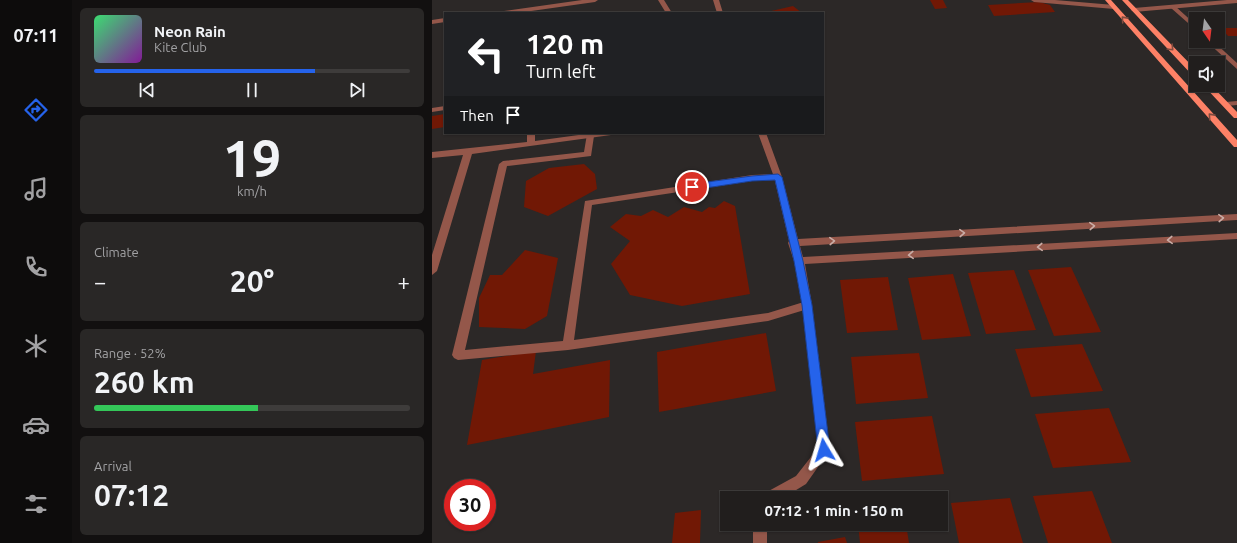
<!DOCTYPE html>
<html lang="en">
<head>
<meta charset="utf-8">
<style>
  body { margin:0; font-family:Ubuntu,sans-serif; background:#292726; color:#f1f3f6; height:100vh; display:flex; flex-direction:column; font-size:15px; white-space:nowrap }
  * { box-sizing:border-box; margin:0 }
  p { font-size:13px; color:#a2a2a4 }
  .icon { flex:none; width:22px; height:22px; fill:none; stroke:currentColor; stroke-width:2; stroke-linecap:round; stroke-linejoin:round }
  .map { position:relative; flex:1; overflow:hidden }
  .panel { display:flex; flex-direction:column; gap:8px; padding:8px; background:#121010; width:360px }
  .panel>* { flex:none }
  .banner { position:absolute; left:12px; top:12px; width:380px; height:122px; border-radius:0px; box-shadow:0 1px 3px #0004,0 0 0 1px #3e3c3b; background:#202124; color:#fff; overflow:hidden }
  .needle { width:26px; rotate:166deg }
  .controls { position:absolute; left:757px; top:12px; display:grid; gap:8px }
  .controls a { display:grid; place-items:center; width:36px; height:36px; border-radius:0px; background:#211e1d; box-shadow:0 1px 3px #0004,0 0 0 1px #3e3c3b; font-size:20px }
  .speed { position:absolute; left:12px; top:479px; display:flex; gap:8px; font-size:20px; font-weight:700; text-align:center }
  .speed>* { display:grid; place-content:center; width:52px; height:52px; border-radius:50%; background:#211e1d; box-shadow:0 1px 3px #0004,0 0 0 1px #3e3c3b; line-height:1 }
  .speed .limit { border:6px solid #d22; background:#fff; color:#111 }
  .pin { position:absolute; display:grid; place-items:center; width:34px; height:34px; color:#fff; margin:-17px; border:2px solid #fff; border-radius:50%; box-shadow:0 1px 4px #0007 }
  .me { position:absolute; width:44px; margin:-22px; rotate:353deg; stroke-linejoin:round; filter:drop-shadow(0 0 3px #0008) }
  .turn { display:flex; align-items:center; gap:14px; height:84px; padding:0 16px; font-size:18px }
  .turn .icon { width:52px; height:52px; stroke-width:2.5 }
  .turn b { display:block; font-size:28px; line-height:34px }
  .then { display:flex; align-items:center; height:38px; padding:0 16px; background:#0003; gap:8px; font-size:15px }
  .big { font-size:30px; font-weight:700; line-height:1.1 }
  .panel .card { flex:1; display:flex; flex-direction:column; justify-content:center; gap:6px; min-width:0; padding:0 14px; border-radius:6px; background:#292726 }
  .panel .dial { align-items:center; gap:0 }
  .dial b { font-size:52px; line-height:1 }
  .song { display:flex; align-items:center; gap:12px }
  .cover { width:48px; height:48px; border-radius:6px; background:linear-gradient(135deg,hsl(140 70% 55%),hsl(290 70% 35%)) }
  .played { height:4px; border-radius:2px; background:linear-gradient(90deg,#2563eb 70%,#3e3c3b 70%) }
  .keys { display:flex; justify-content:space-around; direction:ltr }
  .heat { display:flex; justify-content:space-between; align-items:center; font-size:22px; direction:ltr }
  .charge { height:6px; border-radius:3px; background:linear-gradient(90deg,#34c759 52%,#3e3c3b 0) }
  .trip { position:absolute; left:288px; top:491px; width:228px; height:40px; border-radius:0px; background:#211e1d; box-shadow:0 1px 3px #0004,0 0 0 1px #3e3c3b; font-weight:700; line-height:40px; text-align:center }
  main { display:flex; flex:1; min-height:0 }
  .tab-bar { display:flex; flex-direction:column; width:72px; justify-content:space-around; align-items:center; background:#0d0c0c; color:#a2a2a4 }
  .tab-bar .icon { width:28px; height:28px }
  .tab-bar .active { color:#2563eb }
  .tab-bar b { font-size:18px; color:#f1f3f6 }
  .map>svg:first-child { display:block }
</style>
</head>
<body>
<main>
<nav class="tab-bar">
<b>07:11</b>
<svg class="icon active" aria-label="directions" viewBox="0 0 24 24"><path d="M12 3l9 9-9 9-9-9zM9 14v-3h6M13 9l2 2-2 2"/></svg>
<svg class="icon" aria-label="music" viewBox="0 0 24 24"><path d="M9 18V5l10-2v13"/><circle cx="6" cy="18" r="3"/><circle cx="16" cy="16" r="3"/></svg>
<svg class="icon" aria-label="phone" viewBox="0 0 24 24"><path d="M5 4h4l2 5-3 2q2 4 5 5l2-3 5 2v4C11 20 4 13 5 4z"/></svg>
<svg class="icon" aria-label="climate" viewBox="0 0 24 24"><path d="M12 3v18M4 7l16 10M4 17L20 7"/></svg>
<svg class="icon" aria-label="car" viewBox="0 0 24 24"><path d="M5 17H2v-5l4-1 3-4h7l3 4 3 1v5h-3M9 17h6M6 11h13"/><circle cx="7" cy="17" r="2"/><circle cx="17" cy="17" r="2"/></svg>
<svg class="icon" aria-label="filters" viewBox="0 0 24 24"><path d="M4 7h16M4 17h16"/><circle cx="9" cy="7" r="2"/><circle cx="15" cy="17" r="2"/></svg>
</nav>
<section class="panel">
<div class="card">
<div class="song"><i class="cover"></i><div><b>Neon Rain</b><p>Kite Club</p></div></div>
<div class="played"></div>
<div class="keys"><svg class="icon" aria-label="previous" viewBox="0 0 24 24"><path d="M18 5L8 12l10 7zM5 5v14"/></svg><svg class="icon" aria-label="pause" viewBox="0 0 24 24"><path d="M8 5v14M16 5v14"/></svg><svg class="icon" aria-label="next" viewBox="0 0 24 24"><path d="M6 5l10 7-10 7zM19 5v14"/></svg></div>
</div>
<div class="card dial"><b>19</b><p>km/h</p></div>
<div class="card"><p>Climate</p>
<div class="heat"><a>−</a><b class="big">20°</b><a>+</a></div>
</div>
<div class="card"><p>Range · 52%</p><b class="big">260 km</b><div class="charge"></div></div>
<div class="card"><p>Arrival</p><b class="big">07:12</b></div>
</section>
<div class="map">
<svg width="805" height="543" viewBox="0 0 805 543">
  <rect width="100%" height="100%" fill="#2c2827"/>
  <path fill="#711805" d="M498,0H511L515,8L503,9Z
    M607,2L618,5L623,12L562,16L556,5Z
    M361,6L370,13H335V12Z
    M789,28H805V36H796Z
    M13,114V127L0,129V116Z
    M152,164L163,174L165,189L116,216L92,207L94,181L117,168Z
    M292,201L303,206L318,294L250,306L198,295L179,264L198,241L178,227L194,214L209,216L221,210L236,217L252,207L270,212L277,207L283,208Z
    M93,250L126,258L115,316L93,329L47,327V298L58,275H70Z
    M639,267L669,332L622,336L596,270Z
    M582,270L604,330L554,334L536,273Z
    M521,274L539,336L490,340L476,278Z
    M456,277L466,330L415,333L408,280Z
    M334,333L344,391L227,412L225,352Z
    M650,344L671,391L599,397L583,349Z
    M104,351L101,374L178,360L177,417L35,445L50,360Z
    M487,353L496,398L424,404L419,357Z
    M677,408L699,462L621,468L603,414Z
    M500,416L512,474L430,481L423,422Z
    M660,491L680,543H616L601,496Z
    M578,498L591,543H527L519,503Z
    M269,510L268,543H240L243,513Z
    M426,524H474L477,543H428Z
    M413,537L415,543H386V542Z"/>
  <g fill="none" stroke-linecap="round" stroke-linejoin="round">
    <path fill="#94574a" fill-rule="evenodd" d="M281,0H287L291,13H285Z
      M599,0H623L682,5L685,7L682,9L602,2Z
      M155,134H158L162,136L159,156L75,166L33,350L131,341L153,201L320,175L346,174L350,177L346,180L320,181L160,205L142,340L336,313L375,301L379,302L380,305L379,308L336,321L136,350L26,360L22,358L20,355L67,164L71,161L152,152Z"/>
    <path fill="#94574a" fill-rule="evenodd" d="M150,0H166L163,2L85,13H69L72,11Z
      M226,0H232L240,13H234Z
      M739,6H743L764,25V30L739,8Z
      M13,18V22L0,24V20Z
      M774,41H781L805,63V69Z
      M805,101V105L794,106L790,104L794,102Z
      M13,106V110L0,112V108Z
      M95,133H103V141L161,133H183L179,135L40,154L5,271L0,275V255L31,155L0,158V152L95,142Z
      M326,133H334L350,177L366,239L805,214V220L368,246L371,257L805,233V239L373,264L380,305L398,450L374,484L351,498H331L333,493L364,476L386,448L370,305L362,261L356,243L357,241L342,177Z
      M321,524H335V543H321Z"/>
    <path fill="#94574a" fill-rule="evenodd" d="M795,0H805V3L702,12L699,10L702,8Z"/>
    <path fill="#fd8166" fill-rule="evenodd" d="M673,0H679L805,140V147H802Z
      M690,0H696L764,70V76H761Z
      M771,85H779L805,112V118H802Z"/>
  </g>
  <defs><path id="oneway-chevron" d="M-2-3.5L2.5 0L-2 3.5" fill="none" stroke-width="1.6" stroke-linecap="round" stroke-linejoin="round"/></defs>
  <g stroke="#804c40">
    <use href="#oneway-chevron" transform="translate(692 19) rotate(-132)"/>
    <use href="#oneway-chevron" transform="translate(739 48) rotate(46)"/>
    <use href="#oneway-chevron" transform="translate(779 116) rotate(-132)"/>
  </g>
  <g stroke="#caada7">
    <use href="#oneway-chevron" transform="translate(789 218) rotate(-3)"/>
    <use href="#oneway-chevron" transform="translate(660 226) rotate(-3)"/>
    <use href="#oneway-chevron" transform="translate(530 233) rotate(-3)"/>
    <use href="#oneway-chevron" transform="translate(738 240) rotate(177)"/>
    <use href="#oneway-chevron" transform="translate(400 241) rotate(-3)"/>
    <use href="#oneway-chevron" transform="translate(608 247) rotate(177)"/>
    <use href="#oneway-chevron" transform="translate(479 255) rotate(177)"/>
  </g>
  <path fill="#2563eb" stroke="#184099" d="M346,174L350,177L371,261L380,305L398,450L396,454L392,455L388,454L386,450L370,305L362,261L343,180L320,181L260,190L256,187L260,184L320,176Z"/>
</svg>
<div class="controls">
<a><svg class="needle" viewBox="-14 -14 28 28"><path d="M0-13l5 13h-10z" fill="#e53935"/><path d="M0 13l5-13h-10z" fill="#a2a2a4"/></svg></a>
<a><svg class="icon" aria-label="sound" viewBox="0 0 24 24"><path d="M4 9h4l5-4v14l-5-4H4zM17 9q2 3 0 6"/></svg></a>
</div>
<div class="speed"><div class="limit">30</div></div>
<div class="pin" style="left:260px;top:187px;background:#d93025"><svg class="icon" aria-label="arrive" viewBox="0 0 24 24"><path d="M6 21V4h12l-3 4 3 4H6"/></svg></div>
<svg class="me" style="left:392px;top:450px" viewBox="-20 -20 40 40"><path d="M0-17L14 15 0 8-14 15z" fill="#2563eb" stroke="#fff" stroke-width="4"/></svg>
<div class="trip">07:12 · 1 min · 150 m</div>
<div class="banner">
<div class="turn"><svg class="icon" aria-label="left" viewBox="0 0 24 24"><path d="M17 20v-9H6M10 6l-5 5 5 5"/></svg><div><b>120 m</b>Turn left</div></div>
<div class="then">Then<svg class="icon" aria-label="arrive" viewBox="0 0 24 24"><path d="M6 21V4h12l-3 4 3 4H6"/></svg></div>
</div>
</div>
</main>
</body>
</html>
